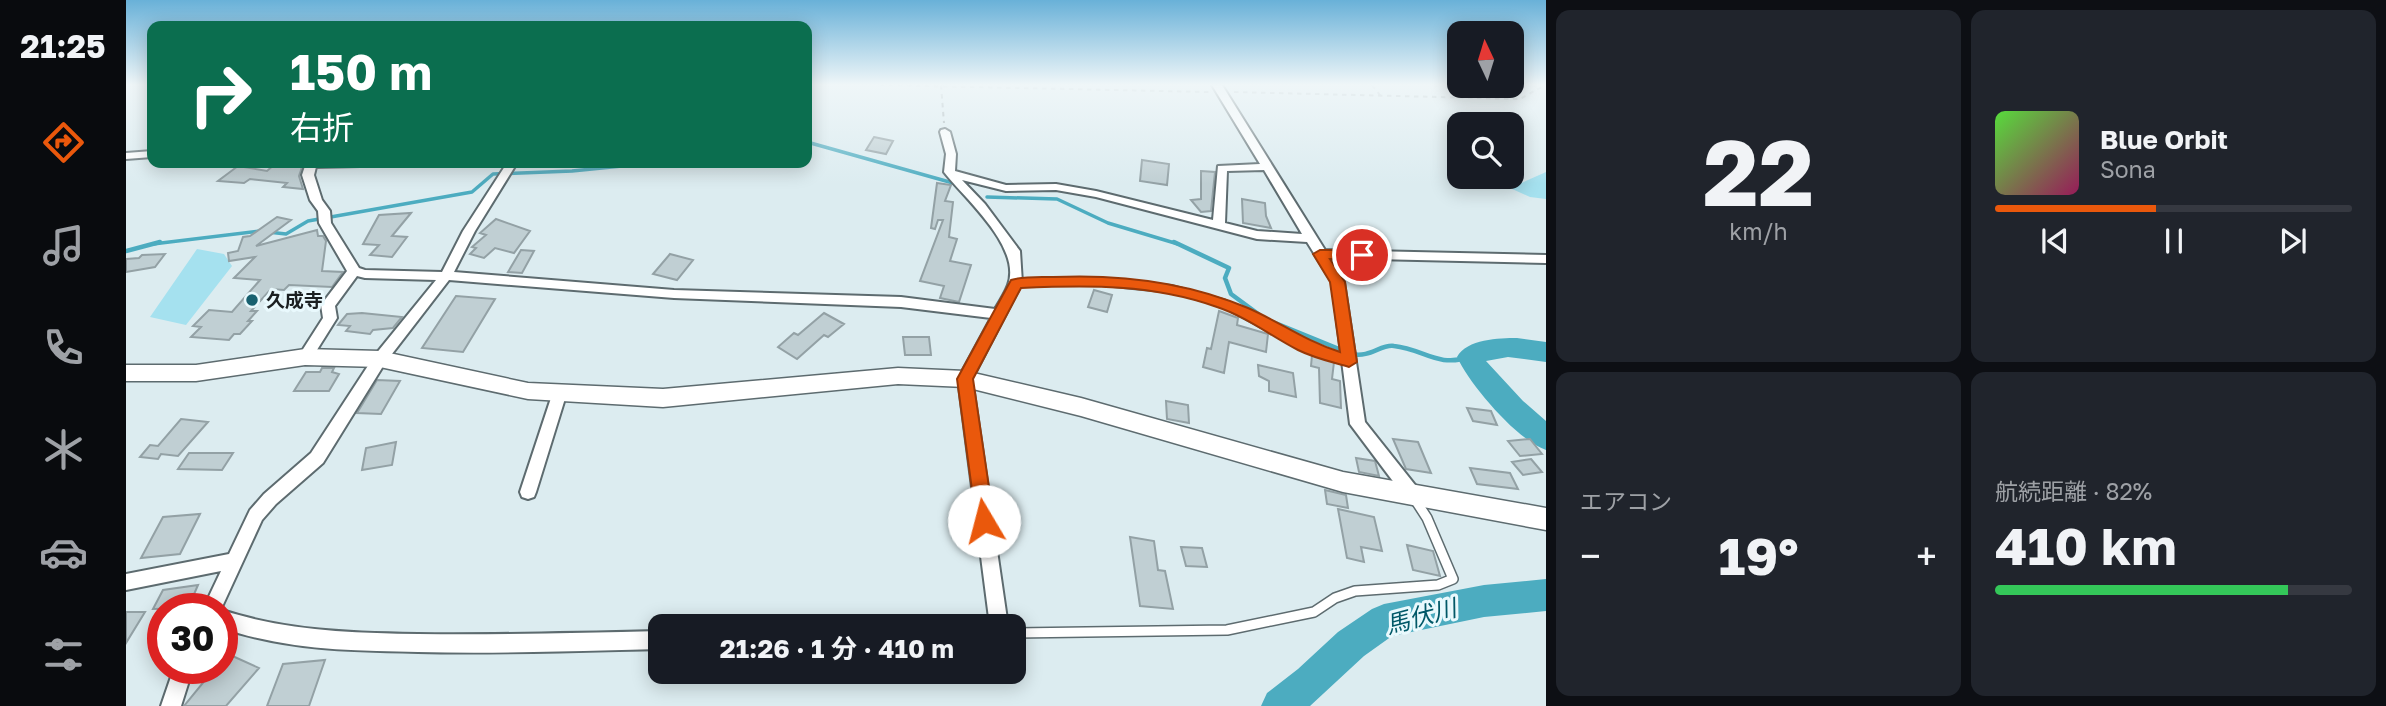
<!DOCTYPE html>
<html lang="ja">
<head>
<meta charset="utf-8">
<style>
  body { margin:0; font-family:"Golos Text","Noto Sans JP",sans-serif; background:#20242c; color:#f1f3f6; height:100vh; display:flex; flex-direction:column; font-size:26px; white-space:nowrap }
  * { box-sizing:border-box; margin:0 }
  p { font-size:23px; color:#9ea1a6 }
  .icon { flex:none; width:38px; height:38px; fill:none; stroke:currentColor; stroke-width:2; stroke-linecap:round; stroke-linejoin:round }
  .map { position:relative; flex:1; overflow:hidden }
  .details { display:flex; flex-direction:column; gap:10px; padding:10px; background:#0d0f14; width:840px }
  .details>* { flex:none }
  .top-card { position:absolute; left:21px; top:21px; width:665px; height:147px; border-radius:14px; box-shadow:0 4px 18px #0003; background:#0b6e4f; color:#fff; overflow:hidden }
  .needle { width:46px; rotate:356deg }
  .tools { position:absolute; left:1321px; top:21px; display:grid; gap:14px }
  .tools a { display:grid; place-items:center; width:77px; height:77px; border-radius:14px; background:#171b24; box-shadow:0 4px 18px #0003; font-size:35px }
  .speed { position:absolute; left:21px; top:593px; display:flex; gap:14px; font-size:35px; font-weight:700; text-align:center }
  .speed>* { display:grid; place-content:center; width:91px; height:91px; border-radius:50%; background:#171b24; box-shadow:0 4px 18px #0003; line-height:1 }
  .speed .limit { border:10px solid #d22; background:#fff; color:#111 }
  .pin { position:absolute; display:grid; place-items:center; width:60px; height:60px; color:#fff; margin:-30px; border:4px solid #fff; border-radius:50%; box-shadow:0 2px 7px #0007 }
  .me { position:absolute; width:77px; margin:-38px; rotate:352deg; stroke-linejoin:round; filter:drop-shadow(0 0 5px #0008) }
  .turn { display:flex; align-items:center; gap:24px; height:147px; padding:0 28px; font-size:32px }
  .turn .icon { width:91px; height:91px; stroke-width:2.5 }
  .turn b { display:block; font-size:49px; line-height:60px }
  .big { font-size:52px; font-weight:700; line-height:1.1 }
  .details .card { flex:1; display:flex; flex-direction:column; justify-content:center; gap:10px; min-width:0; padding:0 24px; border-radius:14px; background:#20242c }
  .details .dial { align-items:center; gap:0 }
  .dial b { font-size:91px; line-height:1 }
  .song { display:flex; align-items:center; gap:21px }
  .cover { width:84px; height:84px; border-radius:10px; background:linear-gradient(135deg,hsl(110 70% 55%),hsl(330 70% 35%)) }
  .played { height:7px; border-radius:4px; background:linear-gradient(90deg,#ea580c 45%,#363941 45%) }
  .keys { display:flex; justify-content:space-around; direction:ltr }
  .heat { display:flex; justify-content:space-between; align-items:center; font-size:38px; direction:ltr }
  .charge { height:10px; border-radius:5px; background:linear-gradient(90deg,#34c759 82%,#363941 0) }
  .details .tiles { flex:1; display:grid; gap:10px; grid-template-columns:repeat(2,1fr) }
  .trip { position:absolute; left:522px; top:614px; width:378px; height:70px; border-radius:14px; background:#171b24; box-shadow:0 4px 18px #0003; font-weight:700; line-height:70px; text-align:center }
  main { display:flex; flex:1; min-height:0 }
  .dock { display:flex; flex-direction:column; width:126px; justify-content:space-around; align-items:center; background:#090b0e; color:#9ea1a6 }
  .dock .icon { width:49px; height:49px }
  .dock .selected { color:#ea580c }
  .dock b { font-size:32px; color:#f1f3f6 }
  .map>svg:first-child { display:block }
</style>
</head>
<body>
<main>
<nav class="dock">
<b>21:25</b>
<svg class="icon selected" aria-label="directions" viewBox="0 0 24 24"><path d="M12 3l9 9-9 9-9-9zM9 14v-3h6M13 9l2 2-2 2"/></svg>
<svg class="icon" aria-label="music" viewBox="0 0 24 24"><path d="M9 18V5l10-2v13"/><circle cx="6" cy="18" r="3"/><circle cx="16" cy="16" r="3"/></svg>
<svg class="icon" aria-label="phone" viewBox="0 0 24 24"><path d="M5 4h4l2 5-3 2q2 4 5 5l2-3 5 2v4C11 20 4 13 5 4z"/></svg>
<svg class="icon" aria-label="climate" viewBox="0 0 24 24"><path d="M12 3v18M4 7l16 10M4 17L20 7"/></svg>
<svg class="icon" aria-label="car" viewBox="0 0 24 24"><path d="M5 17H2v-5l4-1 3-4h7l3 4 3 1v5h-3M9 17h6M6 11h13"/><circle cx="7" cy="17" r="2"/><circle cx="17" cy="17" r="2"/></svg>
<svg class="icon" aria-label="filters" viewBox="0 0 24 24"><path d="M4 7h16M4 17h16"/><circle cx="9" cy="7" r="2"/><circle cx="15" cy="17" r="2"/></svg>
</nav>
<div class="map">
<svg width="1420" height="706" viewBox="0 0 1420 706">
  <rect width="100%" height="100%" fill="#dcecf0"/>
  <path fill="#a5e1ef" d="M1420,172V199L1404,197L1384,188Z
    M71,249L98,254L106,266L60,325L24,317Z"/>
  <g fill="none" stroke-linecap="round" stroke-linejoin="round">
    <path stroke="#4cacc0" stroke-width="3.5" d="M681,142L827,183
      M861,197L931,199L982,223L1052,244
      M142,232L160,234L182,221L346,192L367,174L446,171L526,163
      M27,244L134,231"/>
    <path stroke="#4cacc0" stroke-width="4.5" d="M1048,242L1103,268L1099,278L1105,294L1139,319L1218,351
      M0,251L34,242
      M1226,354C1244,358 1255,344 1268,346C1298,349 1311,368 1344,357"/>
    <path fill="#4cacc0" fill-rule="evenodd" d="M1391,338L1420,342V362L1382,357L1360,361L1397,401L1420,421V450C1391,440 1344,385 1331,357C1341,339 1373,338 1391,338Z
      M1420,579V611L1358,617L1266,636L1238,656L1184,706H1135L1141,693L1172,669L1212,632L1246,609L1258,604L1358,585Z"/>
  </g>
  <path fill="#c0cfd3" stroke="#93a1a5" stroke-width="2" d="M748,137L767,141L760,154L740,150Z
    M1016,160L1043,164L1041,185L1014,181Z
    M149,164L176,167L173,176L177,189L157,187L161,183L124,179L118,183L92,181L112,166L141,171Z
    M1075,171L1089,172L1085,211L1075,212L1065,200L1075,199Z
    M811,183L825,185L819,201L827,202L823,237L831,239L824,261L845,265L833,302L814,298L818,286L794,281L817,220H812L809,229L805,228Z
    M1116,199L1139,203L1140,216L1145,228L1117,223Z
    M285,213L266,236L281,237L266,257L244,255L253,245L237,244L253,215Z
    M151,217L165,220L130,246L191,230L192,236H197L200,241L196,271L217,272L206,287L163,285L158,290L145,289L125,311H131L122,321H126L114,334H108L103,340L65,337L75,327L67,326L83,310L106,312L134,280L108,278L129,257L103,261L102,253L112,251L117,237L124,236Z
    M370,219L404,231L388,253L369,248L358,258L344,254L350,248L346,247L360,235L354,233Z
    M395,250L408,251L396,273L382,272Z
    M39,254L29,267L0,272V259L13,258L16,255Z
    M544,254L567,260L551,280L527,274Z
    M968,290L986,295L981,312L962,307Z
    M330,296L369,299L337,352L296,348Z
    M1093,311L1112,318L1111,325L1142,334L1140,352L1103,342L1098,373L1077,367L1081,348L1085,349Z
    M236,313L276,317L267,328L247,330L244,334L220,331L224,326L212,325L221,314Z
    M698,313L718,324L702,337L698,335L671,359L652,347L668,333L672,335Z
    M777,337H803L805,355H779Z
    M1186,355L1208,362L1206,379L1214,381L1215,408L1194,403L1193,368L1185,366Z
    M1132,365L1167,373L1170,397L1143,391V381L1133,376Z
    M196,368H208L206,372L213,374L203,391H168L180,372H194Z
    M251,380L274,381L255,414L231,413Z
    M1040,401L1062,405L1063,423L1041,419Z
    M1341,408L1365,411L1371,425L1347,421Z
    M55,419L82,422L52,456L35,454L32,459L14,457L24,445L32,446Z
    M1267,439L1292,442L1305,473L1280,469Z
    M1404,439L1416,454L1394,456L1382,441Z
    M270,442L266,465L236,470L240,448Z
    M63,453H107L96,470L52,469Z
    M1230,458L1249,461L1253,476L1233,472Z
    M1405,459L1416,472L1397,475L1386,462Z
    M1344,468L1384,473L1392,489L1351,484Z
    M1199,490L1220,495L1222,508L1201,504Z
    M1212,509L1248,517L1256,551L1235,547L1238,562L1221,558Z
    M74,514L54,554L15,558L37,517Z
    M1004,537L1028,541L1032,570L1039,571L1047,609L1014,606Z
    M1281,545L1307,551L1314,576L1287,570Z
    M1055,547L1076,548L1081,567L1060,566Z
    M72,585L62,608L27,609L37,590Z
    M0,612H19L0,643Z
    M102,654L133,668L100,706H58L89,668H96V661Z
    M199,660L183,706H141L157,664Z"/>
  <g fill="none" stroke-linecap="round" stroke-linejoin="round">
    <defs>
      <path id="lane-far1" d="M890,283L968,281L1046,289L1097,303L1177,346L1223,361"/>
      <path id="lane" d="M887,633L1101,630L1188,612L1209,598L1229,591L1312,585L1327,579L1301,518L1290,501"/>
      <path id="street" d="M1086,85H1096L1199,250L1420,255V263L1204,258L1218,282L1239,422L1293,490L1295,495L1293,500L1287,502L1281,500L1224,424L1206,282L1181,242L1131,239L970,197L930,190L880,191L836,180L859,204L894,251L896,283L846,379L882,626H864L832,379L865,318L775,307L548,298L323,280L259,363L197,463L150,504L136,520L95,609H77L95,571L0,590V574L103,554L124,510L138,494L185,453L249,355L310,280L239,278L231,276L209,306L211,318L184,361H174L172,357L197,318L195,305L221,271L193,223L192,211L184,200L176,175L179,166L172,163H239L234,166L190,167L188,175L196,200L204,211L205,223L233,268L239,270L316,272L337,231L381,163H391L349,231L328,272L548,290L775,297L869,309C874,301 879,293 882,285C896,247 839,199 818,172L820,154L814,132L815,130L819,129L824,132L830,154L829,171L880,185L930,184L970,191L1087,220L1092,166L1134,164ZM1138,170L1176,234L1131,231L1099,223L1101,171Z
        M26,151V157L0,159V153Z
        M434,386L439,388L441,392L410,492L408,497L402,499L396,497L394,492L427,392L429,388Z
        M96,610C160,631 226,633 292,634C373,635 453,633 534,631V649C453,651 373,654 292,652C226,651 160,650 96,628Z
        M48,668H67L55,706H35Z"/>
      <path id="secondary" d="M179,349L254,351L402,383L537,389L772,368L839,371L955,398L1217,472L1420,508V530L1217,492L955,416L839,387L772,384L537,407L402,399L254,367L179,365L70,381H0V365H70Z"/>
    </defs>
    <use href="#lane-far1" stroke="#5d6b6f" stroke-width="10"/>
    <use href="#lane" stroke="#5d6b6f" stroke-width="12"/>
    <use href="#street" stroke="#5d6b6f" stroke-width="4"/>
    <use href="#secondary" stroke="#5d6b6f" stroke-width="3"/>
    <path stroke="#9aa6aa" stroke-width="2" stroke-dasharray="4.5 4.5" stroke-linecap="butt" d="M754,85L1083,92
      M815,85L818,123
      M1246,85L1254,95
      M1108,92L1394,99L1419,85"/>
    <use href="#lane-far1" stroke="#fff" stroke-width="7"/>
    <use href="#lane" stroke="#fff" stroke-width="9"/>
    <use href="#street" fill="#fff" fill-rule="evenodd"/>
    <use href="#secondary" fill="#fff" fill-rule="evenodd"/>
  </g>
  <linearGradient id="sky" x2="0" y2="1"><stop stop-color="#69b1d8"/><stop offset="0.46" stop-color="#eff6f8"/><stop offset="1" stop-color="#eff6f8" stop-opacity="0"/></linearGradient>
  <rect width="1420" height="184" fill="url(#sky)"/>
  <path fill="#ea580c" stroke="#983908" stroke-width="2" d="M1194,250H1236L1243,255L1236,260L1204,259L1219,282L1231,362L1223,367C1206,362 1188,358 1172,350C1145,336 1121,317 1091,307C1027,284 962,285 895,288L847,379L868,521L865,527L858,529L851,527L831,379L885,280C898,276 913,277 927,277C993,274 1061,282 1122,308C1154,322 1179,341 1214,352L1204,282L1187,254Z"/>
  <circle fill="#17606f" stroke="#e9f9fd" stroke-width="2.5" cx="126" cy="300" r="7"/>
  <g text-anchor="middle" stroke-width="6" stroke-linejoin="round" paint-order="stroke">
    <g font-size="19" font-weight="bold" fill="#1b2022" stroke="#e9f9fd" text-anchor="start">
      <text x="140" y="307">久成寺</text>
    </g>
    <g font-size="24" font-style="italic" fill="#015867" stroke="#e9f9fd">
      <text transform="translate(1295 617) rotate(-15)" y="8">馬伏川</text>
    </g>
  </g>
</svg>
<div class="tools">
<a><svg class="needle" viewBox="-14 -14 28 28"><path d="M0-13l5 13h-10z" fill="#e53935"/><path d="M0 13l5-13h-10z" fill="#9ea1a6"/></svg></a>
<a><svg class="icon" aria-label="search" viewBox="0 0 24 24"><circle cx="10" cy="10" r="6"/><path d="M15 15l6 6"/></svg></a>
</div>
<div class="speed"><div class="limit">30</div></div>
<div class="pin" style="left:1236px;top:255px;background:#d93025"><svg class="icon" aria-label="arrive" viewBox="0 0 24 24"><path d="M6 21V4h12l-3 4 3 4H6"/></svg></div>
<svg class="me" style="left:858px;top:521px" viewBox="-20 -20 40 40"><circle r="19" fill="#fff"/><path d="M0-13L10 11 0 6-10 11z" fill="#ea580c"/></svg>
<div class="trip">21:26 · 1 分 · 410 m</div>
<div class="top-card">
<div class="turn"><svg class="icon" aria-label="right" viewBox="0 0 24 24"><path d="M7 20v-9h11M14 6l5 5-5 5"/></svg><div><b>150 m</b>右折</div></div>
</div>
</div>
<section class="details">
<div class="tiles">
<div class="card dial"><b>22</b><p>km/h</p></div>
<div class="card">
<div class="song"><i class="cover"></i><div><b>Blue Orbit</b><p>Sona</p></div></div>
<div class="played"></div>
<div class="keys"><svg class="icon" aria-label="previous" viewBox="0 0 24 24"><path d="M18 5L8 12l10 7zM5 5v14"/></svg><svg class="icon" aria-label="pause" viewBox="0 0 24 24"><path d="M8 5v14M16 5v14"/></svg><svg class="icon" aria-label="next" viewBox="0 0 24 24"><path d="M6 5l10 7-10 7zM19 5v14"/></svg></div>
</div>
<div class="card"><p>エアコン</p>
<div class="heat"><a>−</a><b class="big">19°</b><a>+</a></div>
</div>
<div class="card"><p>航続距離 · 82%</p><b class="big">410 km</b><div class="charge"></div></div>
</div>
</section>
</main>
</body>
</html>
